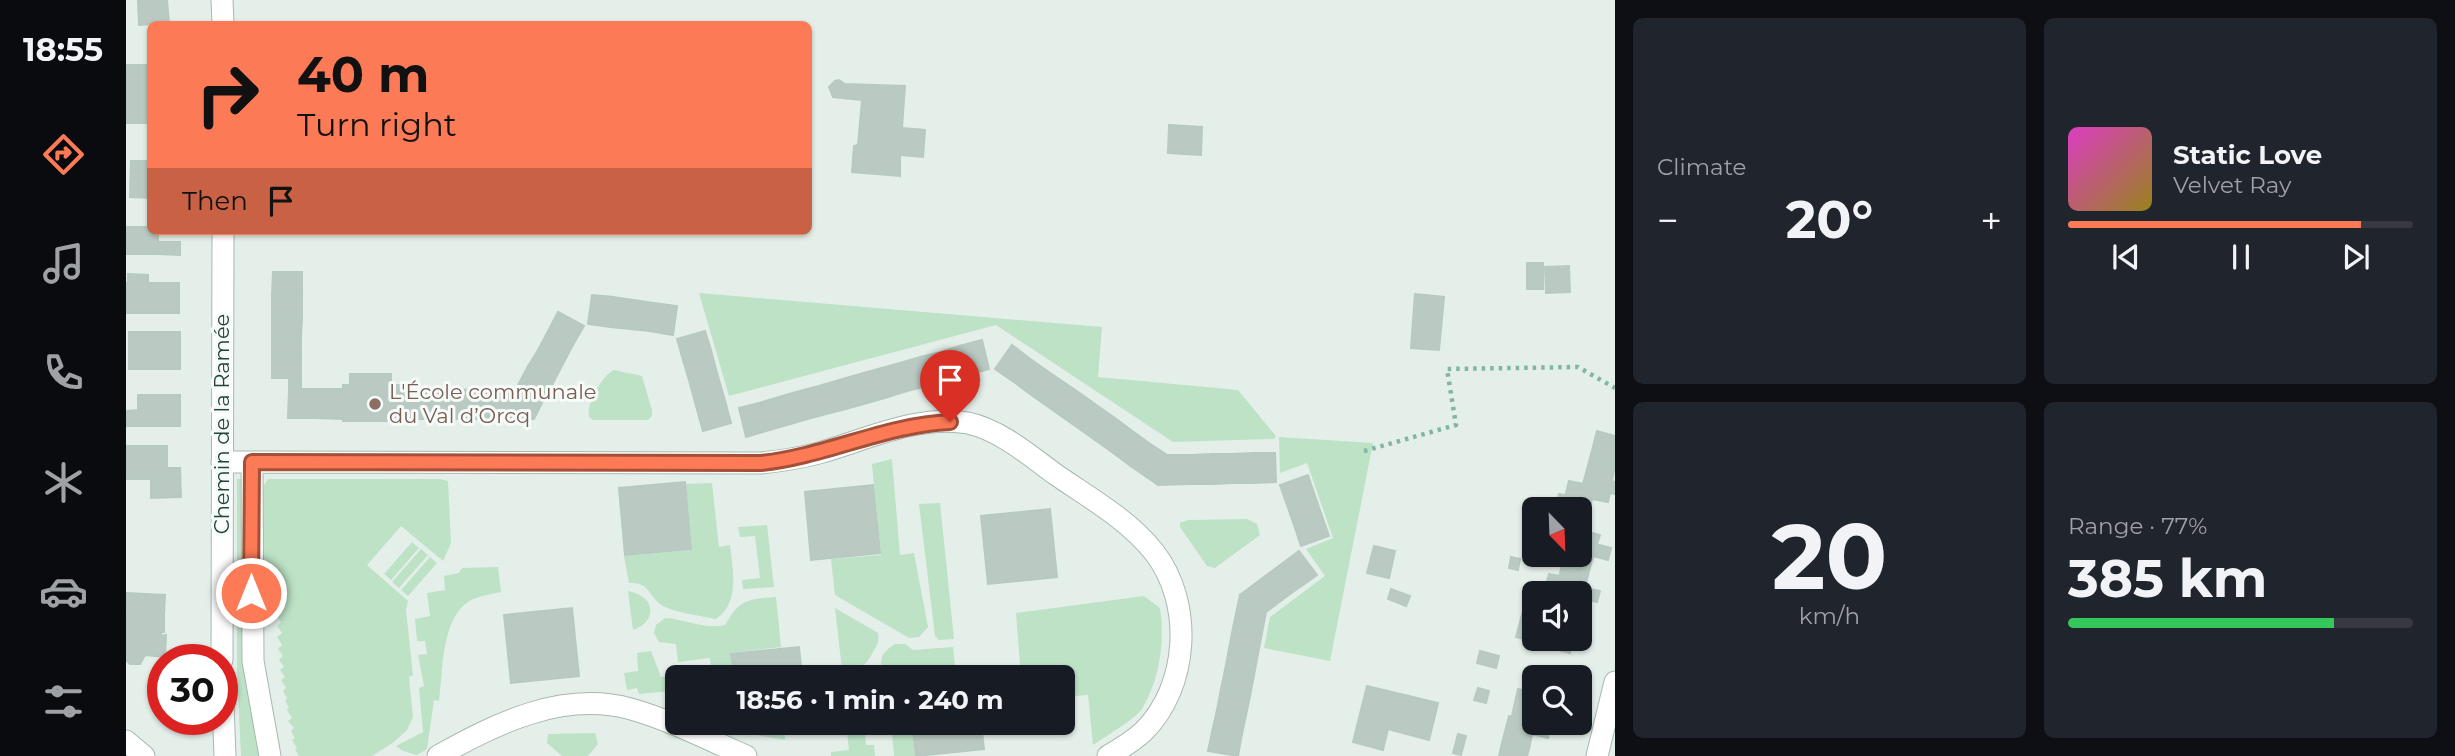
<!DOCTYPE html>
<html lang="en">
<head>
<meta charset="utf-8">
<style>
  body { margin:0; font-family:Montserrat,sans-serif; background:#20242c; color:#f1f3f6; height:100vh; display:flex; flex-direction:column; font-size:26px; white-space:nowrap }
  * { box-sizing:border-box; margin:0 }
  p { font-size:23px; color:#9ea1a6 }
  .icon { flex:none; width:38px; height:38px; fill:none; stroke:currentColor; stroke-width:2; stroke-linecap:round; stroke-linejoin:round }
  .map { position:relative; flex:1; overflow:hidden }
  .side { display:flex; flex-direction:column; gap:18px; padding:18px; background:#0d0f14; width:840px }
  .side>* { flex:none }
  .hud { position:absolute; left:21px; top:21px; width:665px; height:214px; border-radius:10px; box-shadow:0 2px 5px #0004; background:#fc7a56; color:#111; overflow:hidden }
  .needle { width:46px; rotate:157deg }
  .fabs { position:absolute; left:1396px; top:497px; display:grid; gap:14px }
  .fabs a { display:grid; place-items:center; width:70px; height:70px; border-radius:10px; background:#171b24; box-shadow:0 2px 5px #0004; font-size:35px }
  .speed { position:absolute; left:21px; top:644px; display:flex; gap:14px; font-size:35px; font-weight:700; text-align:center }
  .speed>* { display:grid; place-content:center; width:91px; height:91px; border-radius:50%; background:#171b24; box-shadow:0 2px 5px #0004; line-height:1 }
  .speed .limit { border:10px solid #d22; background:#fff; color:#111 }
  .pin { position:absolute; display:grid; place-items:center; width:60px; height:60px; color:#fff; margin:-72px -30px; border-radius:50% 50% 50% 0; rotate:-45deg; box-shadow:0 0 7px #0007 }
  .pin .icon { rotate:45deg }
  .me { position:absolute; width:77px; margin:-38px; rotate:0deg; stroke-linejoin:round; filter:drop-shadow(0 0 5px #0008) }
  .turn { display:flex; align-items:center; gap:24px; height:147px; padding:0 35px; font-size:32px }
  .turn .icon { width:91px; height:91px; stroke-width:2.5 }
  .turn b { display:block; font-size:49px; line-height:60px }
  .then { display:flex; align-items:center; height:66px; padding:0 35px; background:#0003; gap:14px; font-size:26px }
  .big { font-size:52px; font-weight:700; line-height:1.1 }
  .side .tile { flex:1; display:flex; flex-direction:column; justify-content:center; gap:10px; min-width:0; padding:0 24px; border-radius:10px; background:#20242c }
  .side .dial { align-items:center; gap:0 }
  .dial b { font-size:91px; line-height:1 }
  .song { display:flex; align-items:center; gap:21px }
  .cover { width:84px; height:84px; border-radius:10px; background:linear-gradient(135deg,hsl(310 70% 55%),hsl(50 70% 35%)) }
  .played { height:7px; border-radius:4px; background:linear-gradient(90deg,#fc7a56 85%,#363941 85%) }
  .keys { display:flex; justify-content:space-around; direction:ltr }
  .heat { display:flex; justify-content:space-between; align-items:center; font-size:38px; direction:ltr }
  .charge { height:10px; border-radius:5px; background:linear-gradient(90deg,#34c759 77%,#363941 0) }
  .side .tiles { flex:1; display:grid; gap:18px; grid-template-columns:repeat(2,1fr) }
  .trip { position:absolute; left:539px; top:665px; width:410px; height:70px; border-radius:10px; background:#171b24; box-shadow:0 2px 5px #0004; font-weight:700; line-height:70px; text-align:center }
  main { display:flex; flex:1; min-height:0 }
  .tabs { display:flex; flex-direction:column; width:126px; justify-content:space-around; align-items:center; background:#090b0e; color:#9ea1a6 }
  .tabs .icon { width:49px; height:49px }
  .tabs .selected { color:#fc7a56 }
  .tabs b { font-size:32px; color:#f1f3f6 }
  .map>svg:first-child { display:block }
</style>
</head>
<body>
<main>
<nav class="tabs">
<b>18:55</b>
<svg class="icon selected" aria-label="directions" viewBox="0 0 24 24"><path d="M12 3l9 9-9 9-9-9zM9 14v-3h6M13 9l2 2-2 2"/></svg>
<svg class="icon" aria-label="music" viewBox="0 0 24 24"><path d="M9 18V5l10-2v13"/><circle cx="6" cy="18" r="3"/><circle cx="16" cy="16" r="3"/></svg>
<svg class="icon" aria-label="phone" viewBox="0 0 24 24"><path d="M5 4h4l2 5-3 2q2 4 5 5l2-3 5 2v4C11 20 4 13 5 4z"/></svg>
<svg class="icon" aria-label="climate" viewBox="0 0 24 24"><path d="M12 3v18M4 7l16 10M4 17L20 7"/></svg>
<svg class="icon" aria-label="car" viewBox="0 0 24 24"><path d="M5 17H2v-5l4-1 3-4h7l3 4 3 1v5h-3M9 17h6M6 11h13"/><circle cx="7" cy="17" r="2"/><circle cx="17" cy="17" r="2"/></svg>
<svg class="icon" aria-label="filters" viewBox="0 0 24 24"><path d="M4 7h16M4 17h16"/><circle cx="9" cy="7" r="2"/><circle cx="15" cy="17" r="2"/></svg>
</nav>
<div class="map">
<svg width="1489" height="756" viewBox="0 0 1489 756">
  <rect width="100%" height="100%" fill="#e5efea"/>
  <path fill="#bde2c6" d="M573,293L976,327L972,377L1112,390L1150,436L1148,439L1047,442L870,325L603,396Z
    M488,370L516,376L526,410V416L522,420H467L463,417C460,405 476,375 488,370Z
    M1153,437L1247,443L1204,661L1138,648L1144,617L1199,576L1180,549L1207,538L1181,463L1154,473Z
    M766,459L774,555L788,553L802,627L793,637L783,638L709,595L705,559L755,555L746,464Z
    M111,479H115L117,662L133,756H115L111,673Z
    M142,479H314L322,481L325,543L317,561L275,526L241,565L282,601L280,610L287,675L283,677L287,717L281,730L268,742L246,756H173L169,750L171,748L166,740L169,738L165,731L168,728L162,721L166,718L161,710L163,707L159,701L161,698L157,691L160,688L155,680L159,677L154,670L158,667L153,660L157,656L152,649L156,645L151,637L156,633L151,626L155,622L150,615L159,607L136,580V488Z
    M586,483L593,547L604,545C607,571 614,602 590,619C576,616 544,612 534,604C522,594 523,582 503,583L498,556L566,550L560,484Z
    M814,503L828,639L813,640L809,636L793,504Z
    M1121,519L1131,524L1134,535L1089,568L1081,566L1054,527V523L1062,520Z
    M641,525L648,587L617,589L616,580L634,578L629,536L614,537L612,527Z
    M286,542L293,548L265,580L258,574Z
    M295,549L302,555L273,588L266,582Z
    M304,557L311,563L282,596L275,590Z
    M372,567L375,592C363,595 348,596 338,605C315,627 317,671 313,701L308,700L301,749L291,755L277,751L270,746L297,732L293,688L298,686L292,655L301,654L299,641H291L289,619L304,616L301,593L319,590L318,576L333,573L336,568Z
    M502,591C529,596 533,620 507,630Z
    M1018,596L1034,608C1039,641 1034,679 1016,709C1008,720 980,736 967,745L962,695L936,697V677H895L890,613Z
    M650,597L655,647L604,653L606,677H591L590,670H585L584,658L552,662L550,644L533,642L528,633L530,625L539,618C560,619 579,630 599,625C614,599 621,599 650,597Z
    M709,608L752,633C753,641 752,644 748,650C740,667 734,669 716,670Z
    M769,644H779L787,650L827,647L830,677H755C755,660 753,654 769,644Z
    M525,651L535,677L565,675V677H551V703L546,704L544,691L513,694L511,688L501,690L498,673L512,671L511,653Z
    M590,723H658L659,740L591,728Z
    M720,723H738L740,745H748L749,756H705V752L723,750Z
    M765,723H785L789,756H768Z
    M469,733L472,744L462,756H436L421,743L422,734Z"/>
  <path fill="#bacac3" stroke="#b7cac1" stroke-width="2" d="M12,0H41L43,23L13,25Z
    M0,65H24V123H0Z
    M713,80L719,84L779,86L776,128L799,130L797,157L774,155V176L726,172L728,146L732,145L736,100L707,97L703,87L709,81Z
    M1043,125L1076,127L1075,155L1042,153Z
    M5,161H24V198L4,197Z
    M0,227H24V231H32V254H0Z
    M32,242H54V255L32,254Z
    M1401,263H1417V289H1401Z
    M1443,266L1444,292L1420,293L1419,267Z
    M147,272H176V295L146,296Z
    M2,274L22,275V283H53V313H0V283H2Z
    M1289,294L1318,297L1313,350L1285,348Z
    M176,295V318L146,315V296Z
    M466,295L487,297L485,327L462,324Z
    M487,297L508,300L504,329L485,327Z
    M508,300L528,303L523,331L504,329Z
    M528,303L551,306L547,335L523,331Z
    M432,312L458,326L447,345L422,331Z
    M146,315L176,318L175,337H146Z
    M422,331L447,345L437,364L412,350Z
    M579,331L585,350L557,360L551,339Z
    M3,332H54V369H3Z
    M146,337H175V356L146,357Z
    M856,340L863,369L841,375L833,346Z
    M886,345L903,358L888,382L869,369Z
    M833,346L841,375L822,380L815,352Z
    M412,350L437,364L427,383L401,368Z
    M585,350L591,373L563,380L557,360Z
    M815,352L822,380L801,386L794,357Z
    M175,356V378H146V357Z
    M794,357L801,386L781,391L774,363Z
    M903,358L920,370L904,394L888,382Z
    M774,363L781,391L759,398L752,369Z
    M401,368L427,383L417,401L391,387Z
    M752,369L759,398L741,403L734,374Z
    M920,370L936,381L921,406L904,394Z
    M591,373L598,397L570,406L563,380Z
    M224,374H265V385H281V421H217V385H224Z
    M734,374L741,403L720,409L713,380Z
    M163,378H175V389H163Z
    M713,380L720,409L700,414L693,386Z
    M936,381L955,394L938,418L921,406Z
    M693,386L700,414L678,420L670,392Z
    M391,387L417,401L408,419H387V390Z
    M163,389H187L188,418H162Z
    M187,389H217V419L188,418Z
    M281,389H303L302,419H281Z
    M303,389H324V419H302Z
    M324,389L345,390L344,419H324Z
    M365,389V419H344L345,390Z
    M365,389L387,390V419H365Z
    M670,392L678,420L661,425L653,397Z
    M955,394L969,404L955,430L938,418Z
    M12,395H54V426H0V411L12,410Z
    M598,397L605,423L577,431L570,406Z
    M653,397L661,425L640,431L633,403Z
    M633,403L640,431L620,437L613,408Z
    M969,404L989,418L972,442L955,430Z
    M989,418L1005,430L990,455L972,442Z
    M1005,430L1023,443L1006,467L990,455Z
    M1471,431L1489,436V465L1464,458Z
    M1023,443L1041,455L1032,485L1006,467Z
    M0,446H41V479H0Z
    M1126,453L1125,483H1107V454Z
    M1126,453H1149L1150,482L1125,483Z
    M1085,454H1107V483L1089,484Z
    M1085,454L1089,484H1065V455Z
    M1041,455H1065V484L1032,485Z
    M1464,458L1489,465L1486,481L1489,482V494L1457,484Z
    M41,468H54L55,497L25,498V479H41Z
    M1182,475L1189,496L1161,505L1154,485Z
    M1443,481L1463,485V487L1489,494L1484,493L1482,502L1466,499L1462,516L1454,514V509H1436Z
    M559,482L565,549L499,555L493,488Z
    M747,485L754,553L685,560L679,492Z
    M1433,494L1439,495L1436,508L1430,507Z
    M1189,496L1196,516L1168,525L1161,505Z
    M924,509L931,577L862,584L855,516Z
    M1454,514L1462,516L1458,531L1474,535L1471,544L1454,540Z
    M1196,516L1203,536L1175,546L1168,525Z
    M1454,540L1485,548L1482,560L1467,556L1463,571L1436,565L1439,555H1454Z
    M1248,546L1269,551L1263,578L1241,573Z
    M1173,551L1191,575L1174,587L1157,563Z
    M1385,557L1394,559L1392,570L1383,568Z
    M1157,563L1174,587L1156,600L1138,577Z
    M1436,565L1463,571L1459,588L1474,591L1471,602L1454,598V593H1435L1430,591Z
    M1423,574L1434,576L1430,591L1419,588Z
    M1138,577L1156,600L1140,612L1114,595Z
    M1416,588H1419L1436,592L1414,593Z
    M1265,589L1284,596L1280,606L1262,599Z
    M0,593L39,595L38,615L0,614Z
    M1114,595L1140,612L1136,633L1107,628Z
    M446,608L453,676L385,683L378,615Z
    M1397,611L1409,614L1402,640L1390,637Z
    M0,614L38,615V632H35V636L40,635L39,657L19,655L14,664H4L0,660Z
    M1409,616V639H1434L1446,641L1444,653L1402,642Z
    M1107,628L1136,633L1132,654L1103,649Z
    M673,647L676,677H608L605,654Z
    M1103,649L1132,654L1128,675L1099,670Z
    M1354,651L1373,656L1370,668L1351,663Z
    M1410,666L1452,677H1409V695L1403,693Z
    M1099,670L1128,675L1124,696L1095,689Z
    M1241,686L1312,703L1303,740L1262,729L1257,750L1227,742Z
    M1352,688L1363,691L1360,703L1348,700Z
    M1095,689L1124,696L1120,715L1091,710Z
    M1392,689L1404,692L1397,718L1386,716Z
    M1403,693L1409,695V723H1441L1439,730L1402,722V720L1397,718Z
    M1091,710L1120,715L1115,739L1086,732Z
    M1383,716L1397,718L1402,720V722L1439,730L1424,728L1422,738L1406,734L1403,749L1376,743Z
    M786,723H855L858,749L790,756Z
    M1086,732L1115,739L1112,756L1082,751Z
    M1332,734L1340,736L1335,755L1327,753Z
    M1376,743L1403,749L1401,756H1373Z"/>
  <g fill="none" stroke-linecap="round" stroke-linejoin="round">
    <defs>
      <path id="street" d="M96,0L97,24
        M96,462L635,463C655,461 674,458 693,453C739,440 793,414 842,423C874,430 903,455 929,474C962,497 1002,519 1028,552C1068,603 1063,687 1017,732C1006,742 994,749 982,756
        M126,462L127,661L144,756
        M96,660L97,231
        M96,679L99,756
        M0,741L18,756
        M312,756C370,724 436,690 505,709C544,720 583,740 620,756
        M1471,756L1489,682"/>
    </defs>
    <use href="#street" stroke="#a7b8b1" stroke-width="23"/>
    <path stroke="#83b5a4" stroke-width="4.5" stroke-dasharray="3.5 5" stroke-linecap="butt" d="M1238,451L1330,425L1321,369L1452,367L1489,388"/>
    <use href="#street" stroke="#fff" stroke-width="21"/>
  </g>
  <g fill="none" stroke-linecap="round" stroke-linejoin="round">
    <defs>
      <path id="route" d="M125,593L126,462L635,463C700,456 759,425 824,422"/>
    </defs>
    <use href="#route" stroke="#a44f38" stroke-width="18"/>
    <use href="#route" stroke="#fc7a56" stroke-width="12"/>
  </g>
  <circle fill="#8d6e63" stroke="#f6fbf9" stroke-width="2.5" cx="249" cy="404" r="7"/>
  <g text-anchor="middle" stroke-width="6" stroke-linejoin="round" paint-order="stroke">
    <g font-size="21" fill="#785e54" stroke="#f6fbf9" text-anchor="start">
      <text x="263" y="399">L'École communale<tspan x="263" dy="24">du Val d’Orcq</tspan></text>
    </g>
    <g font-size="21" fill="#224339" stroke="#f6fbf9">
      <text transform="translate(96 424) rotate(-90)" y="7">Chemin de la Ramée</text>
    </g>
  </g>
</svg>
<div class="fabs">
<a><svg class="needle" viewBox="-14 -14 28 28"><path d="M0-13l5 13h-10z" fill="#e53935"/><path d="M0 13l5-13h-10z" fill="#9ea1a6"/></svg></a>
<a><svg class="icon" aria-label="sound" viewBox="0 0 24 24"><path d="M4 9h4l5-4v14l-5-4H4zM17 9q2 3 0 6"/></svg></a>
<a><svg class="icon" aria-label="search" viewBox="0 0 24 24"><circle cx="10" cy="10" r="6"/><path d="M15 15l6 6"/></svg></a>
</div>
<div class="speed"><div class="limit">30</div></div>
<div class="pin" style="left:824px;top:422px;background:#d93025"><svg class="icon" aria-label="arrive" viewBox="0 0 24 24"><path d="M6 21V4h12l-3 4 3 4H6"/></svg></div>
<svg class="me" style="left:125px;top:593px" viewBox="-20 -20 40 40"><circle r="17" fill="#fc7a56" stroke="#fff" stroke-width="3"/><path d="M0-11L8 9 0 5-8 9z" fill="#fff"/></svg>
<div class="trip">18:56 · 1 min · 240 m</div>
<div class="hud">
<div class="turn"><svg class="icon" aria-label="right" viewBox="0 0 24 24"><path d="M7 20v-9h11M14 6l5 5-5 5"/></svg><div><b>40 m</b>Turn right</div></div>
<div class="then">Then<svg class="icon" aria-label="arrive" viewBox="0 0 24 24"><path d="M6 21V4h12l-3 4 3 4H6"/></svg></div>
</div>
</div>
<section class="side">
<div class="tiles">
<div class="tile"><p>Climate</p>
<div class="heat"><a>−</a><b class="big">20°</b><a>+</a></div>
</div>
<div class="tile">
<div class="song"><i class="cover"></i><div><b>Static Love</b><p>Velvet Ray</p></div></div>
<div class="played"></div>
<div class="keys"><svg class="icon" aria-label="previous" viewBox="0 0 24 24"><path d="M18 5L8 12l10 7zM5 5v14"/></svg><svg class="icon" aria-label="pause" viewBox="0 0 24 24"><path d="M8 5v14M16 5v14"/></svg><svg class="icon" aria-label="next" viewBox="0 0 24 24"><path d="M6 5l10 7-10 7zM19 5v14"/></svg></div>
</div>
<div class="tile dial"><b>20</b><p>km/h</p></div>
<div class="tile"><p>Range · 77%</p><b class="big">385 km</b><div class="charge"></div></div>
</div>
</section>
</main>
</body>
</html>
